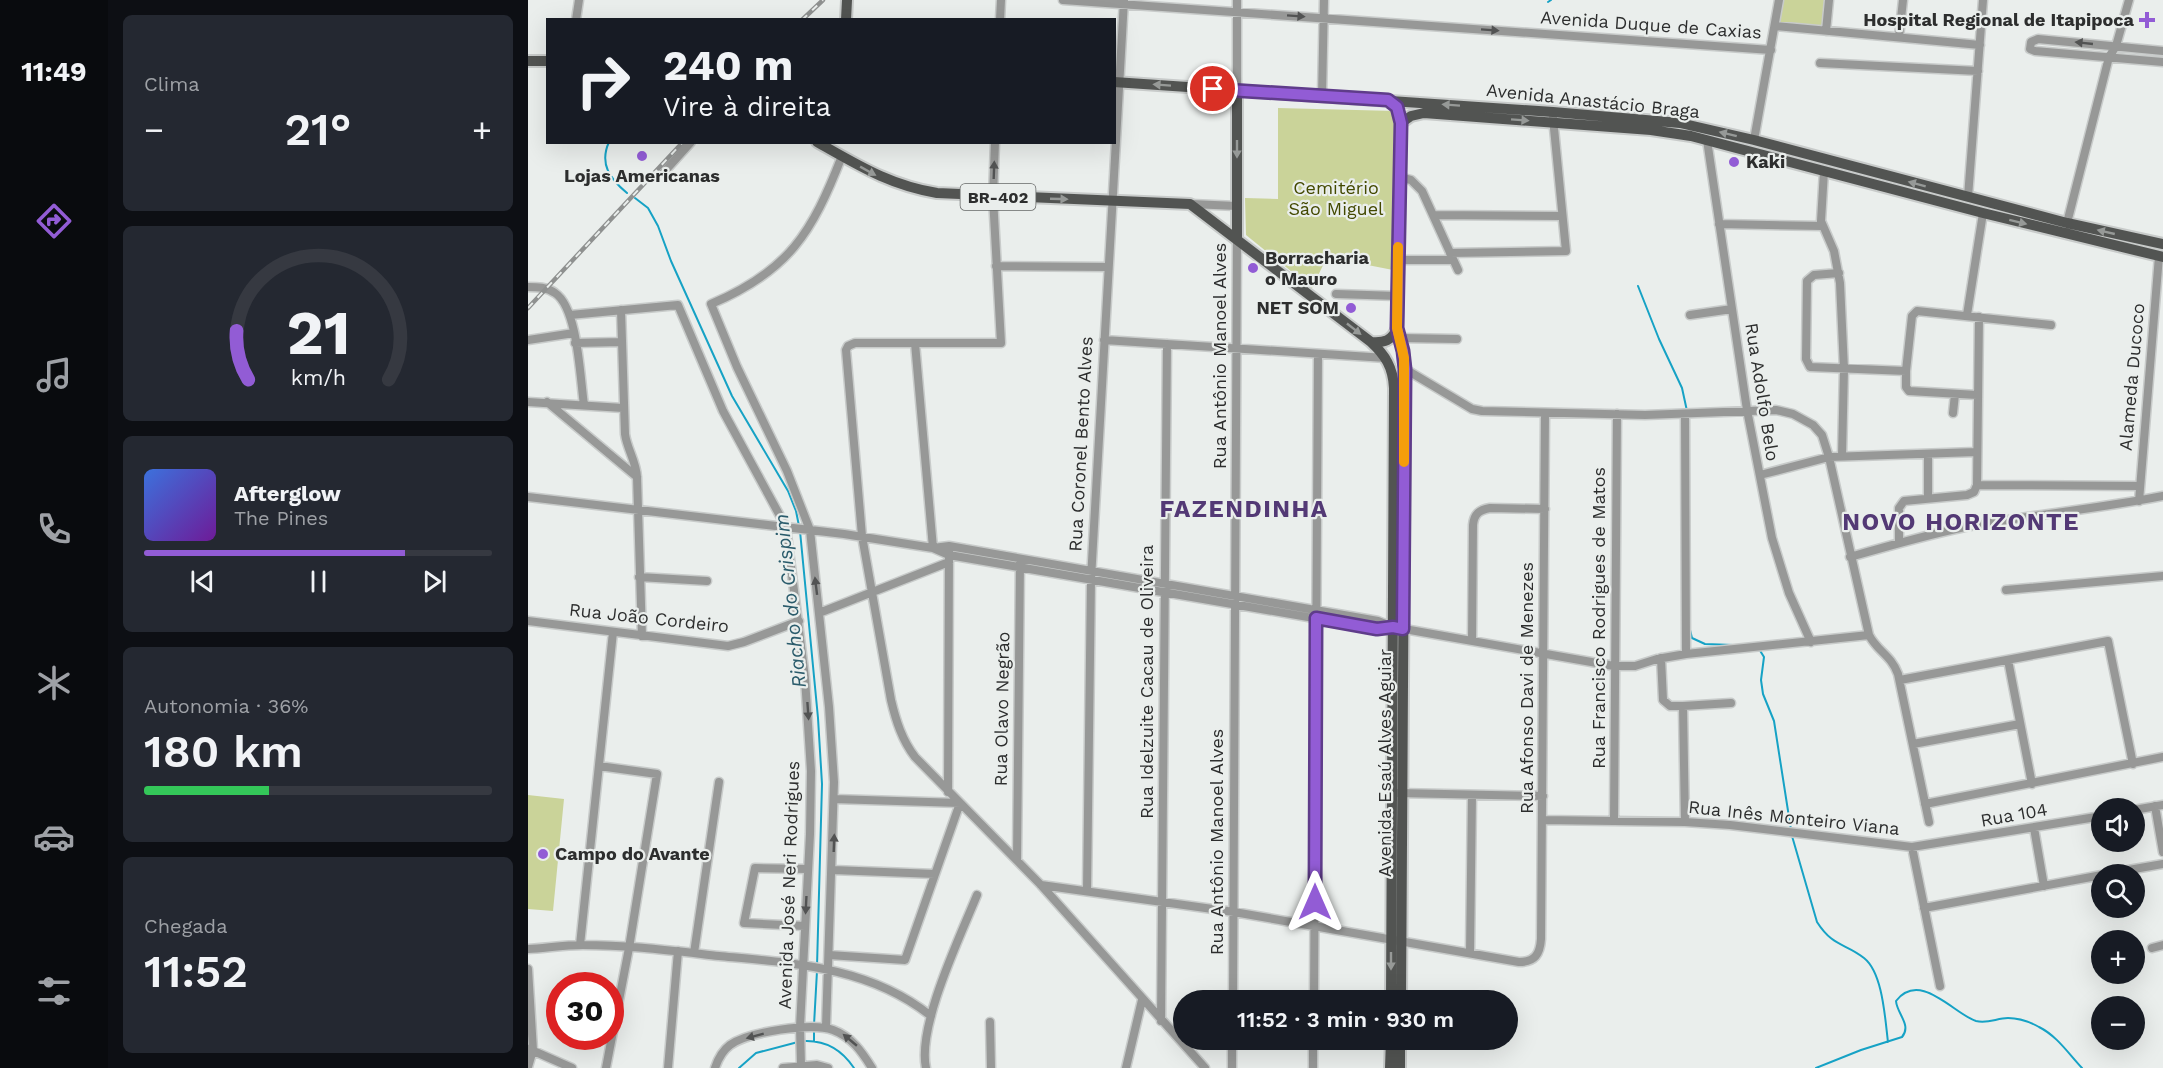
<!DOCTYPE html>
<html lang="pt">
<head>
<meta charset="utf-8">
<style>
  body { margin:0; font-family:"Work Sans",sans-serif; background:#242831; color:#f1f3f6; height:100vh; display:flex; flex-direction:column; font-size:22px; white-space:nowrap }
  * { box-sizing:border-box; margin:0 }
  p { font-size:20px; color:#9ea1a6 }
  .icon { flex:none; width:33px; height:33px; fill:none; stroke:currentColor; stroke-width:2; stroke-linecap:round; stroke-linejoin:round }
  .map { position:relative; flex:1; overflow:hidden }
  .side { display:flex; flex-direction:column; gap:15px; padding:15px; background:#0d0f14; width:420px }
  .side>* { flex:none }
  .hud { position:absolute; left:18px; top:18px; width:570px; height:126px; border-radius:0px; box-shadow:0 6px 24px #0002; background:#171b24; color:#f1f3f6; overflow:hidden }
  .buttons { position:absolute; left:1563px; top:798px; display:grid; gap:12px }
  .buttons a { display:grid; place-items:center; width:54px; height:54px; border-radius:50%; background:#171b24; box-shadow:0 6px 24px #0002; font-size:30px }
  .speed { position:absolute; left:18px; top:972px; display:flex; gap:12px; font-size:30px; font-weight:700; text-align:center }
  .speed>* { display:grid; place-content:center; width:78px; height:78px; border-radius:50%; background:#171b24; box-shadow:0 6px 24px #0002; line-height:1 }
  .speed .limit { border:9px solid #d22; background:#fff; color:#111 }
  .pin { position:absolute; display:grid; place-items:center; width:51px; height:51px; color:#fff; margin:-26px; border:3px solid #fff; border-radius:50%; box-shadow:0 2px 6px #0007 }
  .me { position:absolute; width:66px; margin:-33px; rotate:0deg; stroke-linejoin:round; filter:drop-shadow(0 0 4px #0008) }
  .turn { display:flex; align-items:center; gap:21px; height:126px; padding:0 18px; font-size:27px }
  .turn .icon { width:78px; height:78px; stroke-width:2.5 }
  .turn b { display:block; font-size:42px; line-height:51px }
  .big { font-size:45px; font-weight:600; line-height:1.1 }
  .side .widget { flex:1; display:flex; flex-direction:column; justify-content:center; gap:9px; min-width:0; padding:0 21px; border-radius:9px; background:#242831 }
  .side .dial { align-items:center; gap:0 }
  .dial svg { height:156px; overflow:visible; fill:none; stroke:#363941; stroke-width:7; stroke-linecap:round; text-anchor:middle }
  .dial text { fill:#f1f3f6; stroke:none }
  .song { display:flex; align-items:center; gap:18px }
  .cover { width:72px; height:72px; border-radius:9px; background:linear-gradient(135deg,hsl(220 70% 55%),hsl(280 70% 35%)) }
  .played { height:6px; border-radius:3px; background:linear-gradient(90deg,#925cd5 75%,#363941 75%) }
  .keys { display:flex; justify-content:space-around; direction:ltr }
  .heat { display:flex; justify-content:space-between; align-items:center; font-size:33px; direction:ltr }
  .charge { height:9px; border-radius:4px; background:linear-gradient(90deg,#34c759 36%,#363941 0) }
  .trip { position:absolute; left:645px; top:990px; width:345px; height:60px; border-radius:30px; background:#171b24; box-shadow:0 6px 24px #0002; font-weight:600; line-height:60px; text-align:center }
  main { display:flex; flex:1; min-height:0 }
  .tabs { display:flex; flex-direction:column; width:108px; justify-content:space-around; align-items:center; background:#090b0e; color:#9ea1a6 }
  .tabs .icon { width:42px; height:42px }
  .tabs .on { color:#925cd5 }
  .tabs b { font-size:27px; color:#f1f3f6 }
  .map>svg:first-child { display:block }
</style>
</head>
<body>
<main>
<nav class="tabs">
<b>11:49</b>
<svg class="icon on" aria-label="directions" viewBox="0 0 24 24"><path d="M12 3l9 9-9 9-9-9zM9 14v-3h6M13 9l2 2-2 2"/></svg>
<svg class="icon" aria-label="music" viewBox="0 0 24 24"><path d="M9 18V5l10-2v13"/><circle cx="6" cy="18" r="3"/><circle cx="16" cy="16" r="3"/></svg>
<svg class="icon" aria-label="phone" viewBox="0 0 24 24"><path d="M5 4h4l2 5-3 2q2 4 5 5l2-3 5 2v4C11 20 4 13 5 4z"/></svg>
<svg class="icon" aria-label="climate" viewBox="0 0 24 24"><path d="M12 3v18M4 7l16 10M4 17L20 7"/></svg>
<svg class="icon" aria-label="car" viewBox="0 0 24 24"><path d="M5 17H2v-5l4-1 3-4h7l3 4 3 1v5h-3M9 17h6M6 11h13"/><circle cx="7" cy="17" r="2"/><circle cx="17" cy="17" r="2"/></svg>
<svg class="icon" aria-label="filters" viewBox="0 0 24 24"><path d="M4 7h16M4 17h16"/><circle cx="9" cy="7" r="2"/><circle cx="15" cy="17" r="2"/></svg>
</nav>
<section class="side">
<div class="widget"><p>Clima</p>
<div class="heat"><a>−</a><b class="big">21°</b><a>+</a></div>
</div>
<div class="widget dial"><svg viewBox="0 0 100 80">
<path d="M14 69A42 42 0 1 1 86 69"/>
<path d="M14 69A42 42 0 0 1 8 44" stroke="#925cd5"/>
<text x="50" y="56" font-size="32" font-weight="700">21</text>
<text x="50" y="72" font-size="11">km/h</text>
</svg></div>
<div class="widget">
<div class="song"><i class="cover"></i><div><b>Afterglow</b><p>The Pines</p></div></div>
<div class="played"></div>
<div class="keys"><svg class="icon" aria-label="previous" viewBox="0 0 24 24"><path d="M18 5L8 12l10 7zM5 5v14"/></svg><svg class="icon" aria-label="pause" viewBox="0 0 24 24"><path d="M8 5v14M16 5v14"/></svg><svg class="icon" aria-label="next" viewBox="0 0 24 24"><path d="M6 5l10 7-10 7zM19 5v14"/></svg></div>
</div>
<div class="widget"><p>Autonomia · 36%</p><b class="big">180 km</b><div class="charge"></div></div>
<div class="widget"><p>Chegada</p><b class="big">11:52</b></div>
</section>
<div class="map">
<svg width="1635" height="1068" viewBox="0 0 1635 1068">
  <rect width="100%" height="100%" fill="#eaeeec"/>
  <path fill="#cad399" d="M1251,0H1301L1298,31L1247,26Z
    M750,108L867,111L865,270L799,257L784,288L718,235L717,198L750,199Z
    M0,795L36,799L25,911L0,909Z"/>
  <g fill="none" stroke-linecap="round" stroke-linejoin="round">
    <path stroke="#16a2c5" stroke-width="2" d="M1020,2L1023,0
      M81,142C71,164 82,179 99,193
      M107,198L120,208L130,226L143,261L204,396L260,491L268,511L271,526
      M1110,286L1131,339L1154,388L1159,411
      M272,531L290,718L294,784L289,966
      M1162,630L1164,638L1177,644L1205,645
      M1231,649L1236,657L1233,680L1235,694L1246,721L1263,830
      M1264,836L1289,922C1305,947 1317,943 1336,958C1355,973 1357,1019 1360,1042
      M286,1025L289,971
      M276,1041C298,1040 314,1050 326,1068
      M286,1041V1031
      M211,1068L228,1053L270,1042
      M1288,1068L1333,1050L1374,1037C1384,1025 1369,1014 1368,1001C1392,970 1426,1014 1448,1021C1460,1024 1469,1018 1480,1018C1491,1018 1502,1022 1511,1027C1529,1036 1540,1053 1554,1068"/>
    <defs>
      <path id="minor" d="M535,0L1243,50
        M48,20L51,0
        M472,20L473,0
        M1247,26L1452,45
        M1298,31L1301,0
        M1371,37L1375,0
        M1635,51L1510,39L1503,42L1502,49L1507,51L1635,62
        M1292,63L1450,71
        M709,90V0
        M794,96L796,0
        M1179,140L1219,410L1244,538L1261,593L1283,642
        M1226,140L1251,0
        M467,142L465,197L473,343H327L320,346L318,350L334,536L363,700C368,721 374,740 387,757L513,885L677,1068
        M1296,171L1293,221L1306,251L1312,283L1316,369L1314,456
        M136,172L163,142
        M871,177L883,180L894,191L930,270
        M1440,197L1455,0
        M663,204L709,206
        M906,215L1034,216
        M1539,223L1581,57L1588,46L1601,0
        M1191,224L1294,226
        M922,253L1038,251L1025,118
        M870,260H925
        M468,266L580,267
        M1311,273L1286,275L1279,281L1278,359L1282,367L1378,371V387L1381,391L1449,395
        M0,287C9,287 19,287 27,293C50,308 52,378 56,405
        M808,294L870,296
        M93,310L97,434C99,449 108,461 109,477L114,636
        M42,315L150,305L195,411L258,527L277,678L283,771L282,834L272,1027L273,1065
        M1162,315L1204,309
        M1439,315L1455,213
        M872,338L929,339
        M0,340L46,333
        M576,340L858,358
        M47,343L93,342
        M387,343L405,548
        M877,369L944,409L954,411L1117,415L1248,410L1265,414L1285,425L1294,435L1301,457L1341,635C1349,651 1363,655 1370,674L1401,822
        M1378,371L1384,316L1389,311L1523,325
        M0,402L95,408
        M19,402L109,477
        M1425,413L1427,394
        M1157,414L1158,654
        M1232,475L1301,457L1448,452
        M1449,485L1451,317
        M0,497L316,534L405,548L421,555L849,629L864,627
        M1400,498V454
        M1611,501L1631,256
        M1371,542V508L1376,501L1439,495L1446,492L1449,485L1612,486
        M405,548L421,546L850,621L865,627L1086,666H1107L1129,659L1158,654L1341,635
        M1322,557C1360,546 1398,535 1437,527C1503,515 1569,509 1635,496
        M111,577L179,581
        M1478,590L1635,576
        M291,613L421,562
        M0,621L200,646L216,642L271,621
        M944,641L945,525C946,514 951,510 962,508L1017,509
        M1133,658L1135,700L1142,706H1155L1157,822
        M1480,660L1504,784
        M1372,680L1580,641L1605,764
        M1155,706L1203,703
        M1385,744L1492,724
        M71,766L129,774L101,948L78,1068
        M420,792L421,550
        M870,793L1015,796
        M1397,804L1635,757
        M1627,806L1635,852
        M1606,810L1635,805
        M1015,820L1157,822L1202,825L1384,847L1574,816
        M1086,821L1089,414
        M1506,828L1516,886
        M1384,847L1412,986
        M489,860L492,562
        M305,870L407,874
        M1578,874L1635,864
        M513,885L706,912L991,962C1007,962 1012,954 1013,939L1017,413
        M559,891L563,579L596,0
        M1396,908L1574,875
        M277,926L216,923L227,868L280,869
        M52,945L85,632
        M1624,948L1635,945
        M0,949C18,948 36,945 55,945C100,945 146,951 191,956C266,963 342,967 403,1016
        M166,953L191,782
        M942,953L944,795
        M301,955L377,960L432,803L306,799
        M0,969L5,1050L0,1067
        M705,1000L709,239
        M786,1000L790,354
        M633,1021L639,344
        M462,1022L463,1068
        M298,1027L306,782L301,707L282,530L259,471L209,367L183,304C261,271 284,233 314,156
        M1,1049L44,1068
        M140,1068L150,951
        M187,1068C190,1059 194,1051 202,1045C220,1032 284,1022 305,1030C324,1037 334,1052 344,1068
        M255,1068L289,1065L300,1068
        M398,1068C389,1026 432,937 449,895
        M598,1068L614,1000
        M704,1068V1040
        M785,1068V1040"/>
      <path id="major" d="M318,20L319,0
        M0,61H20
        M586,82L1025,112L1152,123L1226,140L1539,223L1635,244
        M709,90V239
        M860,100L869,107L873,123L869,328L875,351L877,369L873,1000
        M873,123L883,116L896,113L1123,130L1163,136L1455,213L1635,257
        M289,142C330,165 361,185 409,193L662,204L843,342C857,355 865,367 866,388L863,1000
        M843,342C856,343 864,341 869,328
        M862,1068L863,1040
        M872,1068V1040"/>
    </defs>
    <use href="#minor" stroke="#c8cbca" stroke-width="11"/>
    <use href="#major" stroke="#c8cbca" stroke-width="14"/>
    <use href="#minor" stroke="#979897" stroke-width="8"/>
    <use href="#major" stroke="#525452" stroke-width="10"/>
    <defs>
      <path id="rail" d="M274,20L295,0
        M0,308L155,142"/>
    </defs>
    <use href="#rail" stroke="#8f9190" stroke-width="4.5"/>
    <use href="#rail" stroke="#eaeeec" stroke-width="2" stroke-dasharray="7" stroke-linecap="butt"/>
  </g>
  <defs><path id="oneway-solid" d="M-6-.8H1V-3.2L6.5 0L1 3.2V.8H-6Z" transform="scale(1.5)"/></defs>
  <g fill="#525353">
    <use href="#oneway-solid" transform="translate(768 16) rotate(4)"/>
    <use href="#oneway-solid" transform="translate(962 30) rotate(4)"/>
    <use href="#oneway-solid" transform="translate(1556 43) rotate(-174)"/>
    <use href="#oneway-solid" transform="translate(466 170) rotate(-88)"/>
    <use href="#oneway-solid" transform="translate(288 586) rotate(-97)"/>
    <use href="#oneway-solid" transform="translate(280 711) rotate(86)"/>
    <use href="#oneway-solid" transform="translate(306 843) rotate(-88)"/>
    <use href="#oneway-solid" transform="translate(278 905) rotate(93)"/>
    <use href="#oneway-solid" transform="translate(227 1036) rotate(165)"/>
    <use href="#oneway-solid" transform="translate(322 1040) rotate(-140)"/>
  </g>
  <g fill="#969997">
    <use href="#oneway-solid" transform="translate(634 85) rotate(-176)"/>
    <use href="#oneway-solid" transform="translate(923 105) rotate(-176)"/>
    <use href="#oneway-solid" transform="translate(992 120) rotate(4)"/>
    <use href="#oneway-solid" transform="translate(1200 134) rotate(-166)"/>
    <use href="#oneway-solid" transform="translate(709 149) rotate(90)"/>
    <use href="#oneway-solid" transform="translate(340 171) rotate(29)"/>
    <use href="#oneway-solid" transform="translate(1389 184) rotate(-165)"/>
    <use href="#oneway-solid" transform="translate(531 199) rotate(2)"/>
    <use href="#oneway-solid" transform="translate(1490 222) rotate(14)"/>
    <use href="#oneway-solid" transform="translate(1578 232) rotate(-167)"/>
    <use href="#oneway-solid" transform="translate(826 329) rotate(38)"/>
    <use href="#oneway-solid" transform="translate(863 961) rotate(90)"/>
  </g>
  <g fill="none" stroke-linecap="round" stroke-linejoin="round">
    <defs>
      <path id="route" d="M685,89L860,100L869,107L873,123L869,328L875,351L877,369L875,629L865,627L849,629L788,618L787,902"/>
    </defs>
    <use href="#route" stroke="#5f3c8a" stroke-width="15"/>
    <use href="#route" stroke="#925cd5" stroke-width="10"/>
    <path stroke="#f59e0b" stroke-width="10" d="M870,247L869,328L876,358V462"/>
  </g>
  <g fill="#925cd5" stroke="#eaeeec" stroke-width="2">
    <path d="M1616 11h6v6h6v6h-6v6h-6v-6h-6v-6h6z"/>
    <circle cx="114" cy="156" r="6"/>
    <circle cx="1206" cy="162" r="6"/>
    <circle cx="725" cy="268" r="6"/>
    <circle cx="823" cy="308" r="6"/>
    <circle cx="15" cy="854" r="6"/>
  </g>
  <g text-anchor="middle" stroke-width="4.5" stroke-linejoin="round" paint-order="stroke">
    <rect fill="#eaeeec" stroke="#666867" stroke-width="1.5" x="432.5" y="184" width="75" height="26" rx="4.5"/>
    <g font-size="16" font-weight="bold" fill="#2d2e2e">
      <text x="470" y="203">BR-402</text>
    </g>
    <g font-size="18" font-weight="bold" fill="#2d2e2e" stroke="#eaeeec" text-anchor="start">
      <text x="1606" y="26" text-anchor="end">Hospital Regional de Itapipoca</text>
      <text x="1218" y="168">Kaki</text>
      <text x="114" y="182" text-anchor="middle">Lojas Americanas</text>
      <text x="737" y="264">Borracharia<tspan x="737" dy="21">o Mauro</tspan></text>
      <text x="811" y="314" text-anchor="end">NET SOM</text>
      <text x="27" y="860">Campo do Avante</text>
    </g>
    <g font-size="18" fill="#2d2e2e" stroke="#eaeeec">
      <text transform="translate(1123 25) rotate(4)" y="6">Avenida Duque de Caxias</text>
      <text transform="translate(1065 101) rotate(6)" y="6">Avenida Anastácio Braga</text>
      <text transform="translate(692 356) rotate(-90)" y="6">Rua Antônio Manoel Alves</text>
      <text transform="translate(1604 377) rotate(-85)" y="6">Alameda Ducoco</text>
      <text transform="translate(1234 392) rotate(81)" y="6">Rua Adolfo Belo</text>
      <text transform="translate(553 444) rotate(-87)" y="6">Rua Coronel Bento Alves</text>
      <text transform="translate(121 618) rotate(6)" y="6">Rua João Cordeiro</text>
      <text transform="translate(1071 618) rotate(-90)" y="6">Rua Francisco Rodrigues de Matos</text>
      <text transform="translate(619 682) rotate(-90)" y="6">Rua Idelzuite Cacau de Oliveira</text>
      <text transform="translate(999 688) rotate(-90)" y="6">Rua Afonso Davi de Menezes</text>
      <text transform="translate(474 709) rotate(-89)" y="6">Rua Olavo Negrão</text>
      <text transform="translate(857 763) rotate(-90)" y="6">Avenida Esaú Alves Aguiar</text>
      <text transform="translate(1486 815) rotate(-10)" y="6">Rua 104</text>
      <text transform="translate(1266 818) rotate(6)" y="6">Rua Inês Monteiro Viana</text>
      <text transform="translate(689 842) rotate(-90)" y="6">Rua Antônio Manoel Alves</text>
      <text transform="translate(261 885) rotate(-88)" y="6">Avenida José Neri Rodrigues</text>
    </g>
    <g font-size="18" fill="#434900" stroke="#eaeeec">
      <text x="808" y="194">Cemitério<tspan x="808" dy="21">São Miguel</tspan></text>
    </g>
    <g font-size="20" font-style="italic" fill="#2a5b6b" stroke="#eaeeec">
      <text transform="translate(262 601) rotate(-96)" y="7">Riacho do Crispim</text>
    </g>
    <g font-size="24" font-weight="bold" letter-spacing="1.5" fill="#533975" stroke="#eaeeec">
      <text x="716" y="517">FAZENDINHA</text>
      <text x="1433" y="530">NOVO HORIZONTE</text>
    </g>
  </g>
</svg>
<div class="buttons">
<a><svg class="icon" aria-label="sound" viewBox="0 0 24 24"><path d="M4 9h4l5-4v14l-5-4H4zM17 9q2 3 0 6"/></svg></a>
<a><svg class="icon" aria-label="search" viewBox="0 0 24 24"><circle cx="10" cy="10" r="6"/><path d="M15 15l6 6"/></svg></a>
<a>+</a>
<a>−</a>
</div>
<div class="speed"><div class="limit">30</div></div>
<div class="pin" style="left:685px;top:89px;background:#d93025"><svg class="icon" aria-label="arrive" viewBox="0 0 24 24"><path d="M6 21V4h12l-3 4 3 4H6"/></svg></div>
<svg class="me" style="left:787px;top:902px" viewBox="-20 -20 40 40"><path d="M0-17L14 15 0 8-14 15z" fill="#925cd5" stroke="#fff" stroke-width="4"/></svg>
<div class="trip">11:52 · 3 min · 930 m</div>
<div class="hud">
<div class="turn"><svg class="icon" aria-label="right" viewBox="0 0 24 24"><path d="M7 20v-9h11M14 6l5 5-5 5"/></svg><div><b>240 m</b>Vire à direita</div></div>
</div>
</div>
</main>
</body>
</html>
